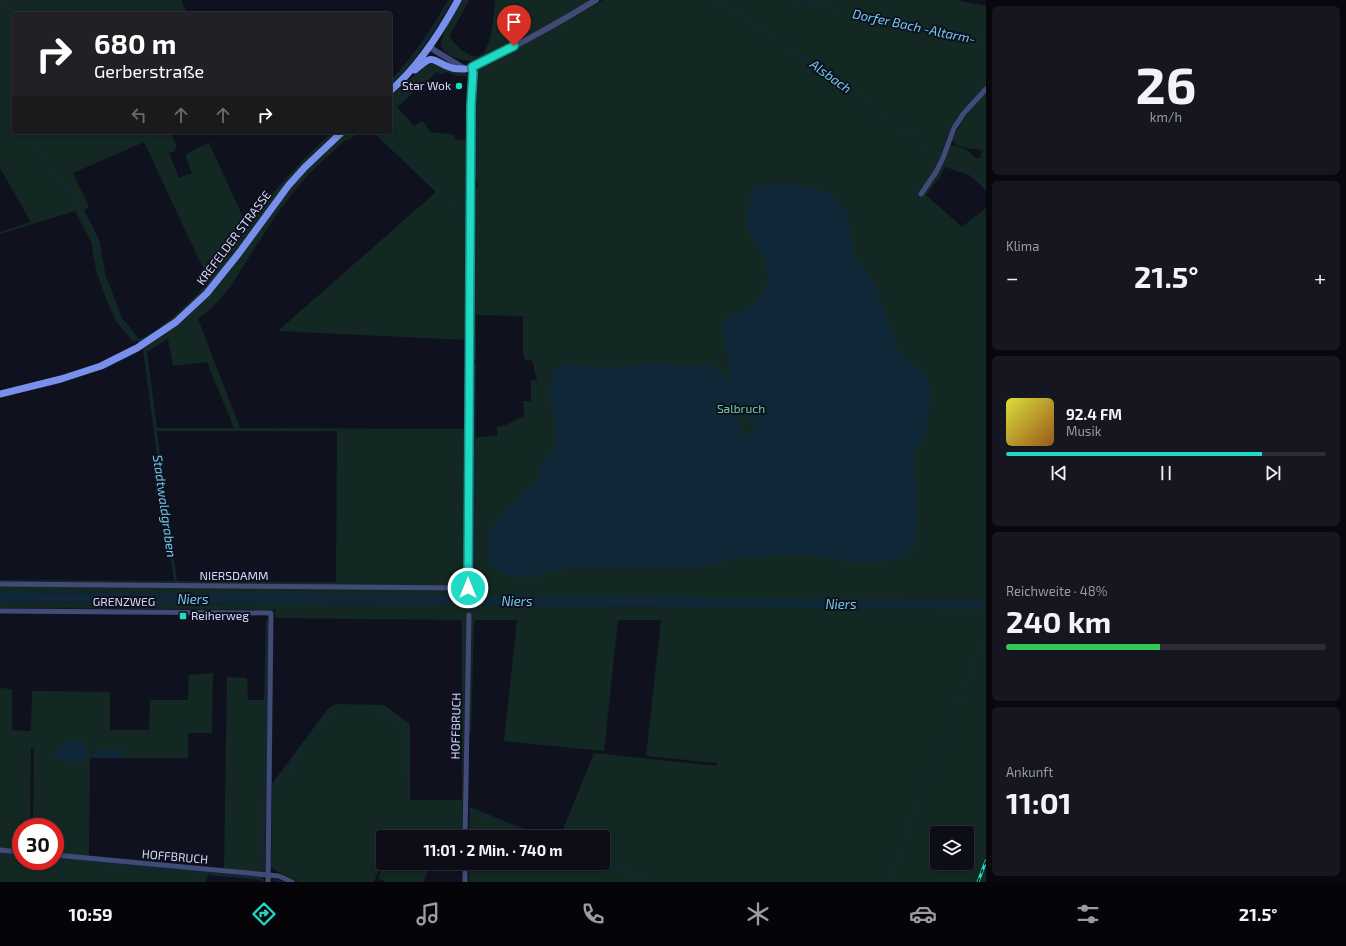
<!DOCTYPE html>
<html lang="de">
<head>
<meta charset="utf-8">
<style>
  body { margin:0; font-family:"Exo 2",sans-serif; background:#151620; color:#f1f3f6; height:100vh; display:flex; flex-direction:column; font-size:15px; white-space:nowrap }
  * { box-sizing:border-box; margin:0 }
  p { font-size:13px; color:#9a9ca1 }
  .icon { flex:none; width:22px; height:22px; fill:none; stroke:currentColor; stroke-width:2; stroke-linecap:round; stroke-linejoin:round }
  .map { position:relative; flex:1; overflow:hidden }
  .panel { display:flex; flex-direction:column; gap:6px; padding:6px; background:#07070d; width:360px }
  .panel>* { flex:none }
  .hud { position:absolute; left:12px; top:12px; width:380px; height:122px; border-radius:4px; box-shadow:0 2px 6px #0003,0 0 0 1px #2c2d36; background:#202124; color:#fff; overflow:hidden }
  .tools { position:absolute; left:930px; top:826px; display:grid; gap:8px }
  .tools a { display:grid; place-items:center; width:44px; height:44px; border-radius:4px; background:#0c0d17; box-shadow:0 2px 6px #0003,0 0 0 1px #2c2d36; font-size:20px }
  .speed { position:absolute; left:12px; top:818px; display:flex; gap:8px; font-size:20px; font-weight:700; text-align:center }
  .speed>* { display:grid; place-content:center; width:52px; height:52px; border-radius:50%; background:#0c0d17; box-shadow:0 2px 6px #0003,0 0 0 1px #2c2d36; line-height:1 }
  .speed .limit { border:6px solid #d22; background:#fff; color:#111 }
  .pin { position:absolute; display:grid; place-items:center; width:34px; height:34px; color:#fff; margin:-41px -17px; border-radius:50% 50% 50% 0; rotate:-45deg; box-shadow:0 0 4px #0007 }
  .pin .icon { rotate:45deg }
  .me { position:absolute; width:44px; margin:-22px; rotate:0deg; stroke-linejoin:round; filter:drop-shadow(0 0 3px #0008) }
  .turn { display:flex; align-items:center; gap:14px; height:84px; padding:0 16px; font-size:18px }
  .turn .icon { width:52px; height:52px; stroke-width:2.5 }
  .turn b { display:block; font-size:28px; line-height:34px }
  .lanes { display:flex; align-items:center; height:38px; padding:0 16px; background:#0003; justify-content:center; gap:20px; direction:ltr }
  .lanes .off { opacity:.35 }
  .big { font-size:30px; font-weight:700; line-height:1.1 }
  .panel .card { flex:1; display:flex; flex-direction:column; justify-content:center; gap:6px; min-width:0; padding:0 14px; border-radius:6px; background:#151620 }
  .panel .dial { align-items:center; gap:0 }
  .dial b { font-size:52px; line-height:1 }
  .song { display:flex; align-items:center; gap:12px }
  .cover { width:48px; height:48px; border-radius:6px; background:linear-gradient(135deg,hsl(60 70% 55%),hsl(30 70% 35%)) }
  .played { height:4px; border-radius:2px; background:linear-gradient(90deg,#1fdac4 80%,#2c2d36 80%) }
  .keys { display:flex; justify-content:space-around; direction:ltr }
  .heat { display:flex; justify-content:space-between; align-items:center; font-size:22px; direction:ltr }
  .charge { height:6px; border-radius:3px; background:linear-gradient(90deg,#34c759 48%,#2c2d36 0) }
  .trip { position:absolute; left:376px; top:830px; width:234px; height:40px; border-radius:4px; background:#0c0d17; box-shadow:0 2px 6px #0003,0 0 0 1px #2c2d36; font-weight:700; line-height:40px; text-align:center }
  .tabs { display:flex; height:64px; justify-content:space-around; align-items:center; background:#050509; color:#9a9ca1 }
  .tabs .icon { width:28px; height:28px }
  .tabs .selected { color:#1fdac4 }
  .tabs b { font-size:18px; color:#f1f3f6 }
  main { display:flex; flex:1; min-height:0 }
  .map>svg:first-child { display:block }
</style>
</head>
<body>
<main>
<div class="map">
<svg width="986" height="882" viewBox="0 0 986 882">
  <rect width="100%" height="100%" fill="#10111f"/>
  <path fill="#142823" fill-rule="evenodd" d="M0,0H181L187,14H14V132H171L177,147L175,148V151L169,153L179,178L192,173L186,158V154L209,143L248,228L273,193L303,160L332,132H337C282,176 250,240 204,292C186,313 163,329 140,344L137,340L133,342L116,321L106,299L96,270L91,242L75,211L0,234V232L31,222L0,168ZM144,142L209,281C193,299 161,332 139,339L122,318L106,277L99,239L84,210L89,207L73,173Z
    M448,0H453C435,31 416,61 390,87V81C413,57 432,29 448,0Z
    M462,0H469L450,35V38C490,85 492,31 495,0H592C563,17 534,33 505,47C495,52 484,60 474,61C462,62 448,56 441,47C441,32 455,13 462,0Z
    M603,0H956L986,6V85L963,111L950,146C954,145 965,148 969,152C974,155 973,157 979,159L983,151C973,147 960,150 952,141C960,120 971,109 986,92V191L980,184L969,175L945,167L939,178L926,195L962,227L986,208V882H469V863H603V837H560L594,753L717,766V763L646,756L661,620H618L604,751L504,741L517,620H477L474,622L471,734L469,732L467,620L462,837H383V863L374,881L375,882H299L273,869L271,866L272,784L327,710L335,704L384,705L410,724V800H462V622L460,620L275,618V610L0,608V602L734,607L475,596L0,592V580L174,581L143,350L145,347L163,336L182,322L212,292L274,209L303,173L346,132H361L346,141L345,140L308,175L292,194L276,215L230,287L212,308L198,319L240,428L463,429L466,426L467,340L278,331L436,192L373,132H390V97L421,69L430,64H437L455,72L466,73L468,76H457L446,72L442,75L437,72L397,107L414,126L422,121L431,132L455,135V139L457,140L469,141L471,365L473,363H476L475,437L497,436V427L506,425L524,416L523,401H531V380H537L532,360H525L523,353V316L476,315V360H473L472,356L473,191L475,187H478V183L473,175V105L476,75L480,67L578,15ZM168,339L173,366L207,362L234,428H157L147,352ZM157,431H337L336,582L177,581ZM937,833H967V863H937Z
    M266,618L269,623L265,873L224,869L227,677L247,678L248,700H264Z
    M213,673L212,733H188V758H123L125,756L120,750H95L93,751L91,754V756L95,758H90L89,856L55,853V827H33L34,748H31L30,827H21V850L0,848V688L12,689V730L31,731L32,691L110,692V730H149L150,700H188L189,675Z
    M470,807L544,837H469Z
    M0,852L21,854V861H55V857L261,877L264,880V882H261V880L208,875L206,882H0Z
    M385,863H416L429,870L423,882H386L378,878Z"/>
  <path fill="#102738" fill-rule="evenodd" d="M797,184L830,193L846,211L857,262L872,278L900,355L925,374L931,391L927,429L914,456L918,522L913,547L907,557L878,562H848L836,558L801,554L732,558L714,565L699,567L680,566L673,567L660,566L646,569L633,566L620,568L577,566L561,571H548L536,577H514L499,571L488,559L489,534L495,522L521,496L527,488L537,484L540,467L553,449L557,436L550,401L552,371L572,362L586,367H622L654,363L688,366L710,364L730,379L732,376L721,331L725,319C756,306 779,291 762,254C758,245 750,236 747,227C743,213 751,199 756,186ZM741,405H743L756,430L753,433L746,436C738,428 737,416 741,405Z
    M0,592L986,600V609L0,602Z
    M78,739C88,742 88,755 85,763L56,760L52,758C53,747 69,742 78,739Z
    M95,750H120L124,752L125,756L123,758H95L91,756V754Z"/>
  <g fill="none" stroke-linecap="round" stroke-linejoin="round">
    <path stroke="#102738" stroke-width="1.5" d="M716,0L833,76L900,130C909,133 918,138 924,145C930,154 928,156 938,162
      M794,0L986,41
      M0,8L11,0
      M390,82C414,59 434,29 449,0
      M0,100L14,116
      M25,132L79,205
      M375,132L468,220
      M938,161L951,127L962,111L986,84
      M947,166L971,173L986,188
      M476,168L477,91
      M82,209L90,223L97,240L100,258
      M101,266L121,319L137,338
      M146,354L148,371
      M474,359L476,193
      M149,379L155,426
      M155,432L175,580
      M474,575L475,365
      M273,789L277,786L329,714L337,710L379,712L390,715L404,724L406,731V774
      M469,809L540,837
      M0,854L21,856
      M55,859L259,878
      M603,862L653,882
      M263,870L267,620
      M274,880L282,882
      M60,882L62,860
      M887,882L986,635"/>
    <path stroke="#414b78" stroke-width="5" d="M921,194L936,172L943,158L954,128L964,113L986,89
      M0,584L468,588L471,105L473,73L472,67
      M0,611L271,613L268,882
      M465,837L469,615
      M0,850L21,852
      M55,855L279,876L292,882
      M465,882V863"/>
    <path stroke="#414b78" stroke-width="6" d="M429,47L465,69H467C512,49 555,25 596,0"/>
    <path stroke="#788fec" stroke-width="7" d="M415,70C436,51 431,62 452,68C456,69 461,69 465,69
      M390,91C418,67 440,33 458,0
      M0,394L61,379L101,366L137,348L176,322L207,293L239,253L288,186L305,167L342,132"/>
    <defs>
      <path id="rail" d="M978,882L986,861"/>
    </defs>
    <use href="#rail" stroke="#1fdac4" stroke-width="3"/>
    <use href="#rail" stroke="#10111f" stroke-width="1.5" stroke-dasharray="4.5" stroke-linecap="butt"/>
  </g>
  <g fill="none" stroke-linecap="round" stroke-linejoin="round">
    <defs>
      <path id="route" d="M468,588L471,105L473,73L472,67L514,46"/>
    </defs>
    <use href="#route" stroke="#148e7f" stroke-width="10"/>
    <use href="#route" stroke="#1fdac4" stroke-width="7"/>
  </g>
  <g fill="#1fdac4" stroke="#10111f" stroke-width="1.5">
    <circle cx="459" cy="86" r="4"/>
    <rect x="179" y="612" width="8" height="8" rx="2"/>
  </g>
  <g text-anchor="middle" stroke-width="4" stroke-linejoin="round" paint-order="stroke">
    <g font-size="12" fill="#d4d8f9" stroke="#10111f" text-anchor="end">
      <text x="451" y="90">Star Wok</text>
      <text x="191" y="620" text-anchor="start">Reiherweg</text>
    </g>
    <g font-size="12" fill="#d4d8f9" stroke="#10111f">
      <text transform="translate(234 238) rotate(-53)" y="4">KREFELDER STRASSE</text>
      <text x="234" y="580">NIERSDAMM</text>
      <text x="124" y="606">GRENZWEG</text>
      <text transform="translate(456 726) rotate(-89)" y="4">HOFFBRUCH</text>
      <text transform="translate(175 857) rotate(5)" y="4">HOFFBRUCH</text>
    </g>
    <g font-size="12" fill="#6acea0" stroke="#10111f">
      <text x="741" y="413">Salbruch</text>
    </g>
    <g font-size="13" font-style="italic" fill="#70cdeb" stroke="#10111f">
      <text transform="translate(914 26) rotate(12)" y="5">Dorfer Bach -Altarm-</text>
      <text transform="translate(831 76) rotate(36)" y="5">Alsbach</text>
      <text transform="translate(165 506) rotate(82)" y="5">Stadtwaldgraben</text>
      <text x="193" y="604">Niers</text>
      <text x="517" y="606">Niers</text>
      <text x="841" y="609">Niers</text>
    </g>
  </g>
</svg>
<div class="tools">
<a><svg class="icon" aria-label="layers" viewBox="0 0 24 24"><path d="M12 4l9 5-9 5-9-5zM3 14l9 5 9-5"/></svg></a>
</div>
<div class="speed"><div class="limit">30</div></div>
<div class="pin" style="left:514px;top:46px;background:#d93025"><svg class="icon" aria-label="arrive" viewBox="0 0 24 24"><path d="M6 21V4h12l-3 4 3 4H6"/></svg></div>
<svg class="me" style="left:468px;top:588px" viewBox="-20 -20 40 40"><circle r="17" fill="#1fdac4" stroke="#fff" stroke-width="3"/><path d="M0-11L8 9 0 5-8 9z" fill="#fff"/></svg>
<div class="trip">11:01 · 2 Min. · 740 m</div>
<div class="hud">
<div class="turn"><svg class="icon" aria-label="right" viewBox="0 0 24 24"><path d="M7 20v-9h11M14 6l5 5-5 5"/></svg><div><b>680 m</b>Gerberstraße</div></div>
<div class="lanes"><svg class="icon off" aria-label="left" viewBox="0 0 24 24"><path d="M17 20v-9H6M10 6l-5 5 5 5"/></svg><svg class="icon off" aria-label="ahead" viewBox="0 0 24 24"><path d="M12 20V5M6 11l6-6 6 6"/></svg><svg class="icon off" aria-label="ahead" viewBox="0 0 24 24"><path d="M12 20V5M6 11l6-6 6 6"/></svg><svg class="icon" aria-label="right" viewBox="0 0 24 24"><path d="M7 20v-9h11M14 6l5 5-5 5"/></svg></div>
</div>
</div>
<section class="panel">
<div class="card dial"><b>26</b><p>km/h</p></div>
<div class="card"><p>Klima</p>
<div class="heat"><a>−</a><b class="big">21.5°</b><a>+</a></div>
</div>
<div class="card">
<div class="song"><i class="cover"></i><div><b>92.4 FM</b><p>Musik</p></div></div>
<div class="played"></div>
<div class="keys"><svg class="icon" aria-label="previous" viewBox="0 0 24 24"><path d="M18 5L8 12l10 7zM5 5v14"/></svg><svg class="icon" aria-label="pause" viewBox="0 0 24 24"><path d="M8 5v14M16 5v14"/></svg><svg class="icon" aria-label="next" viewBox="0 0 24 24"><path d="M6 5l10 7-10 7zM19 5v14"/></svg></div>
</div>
<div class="card"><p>Reichweite · 48%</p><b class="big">240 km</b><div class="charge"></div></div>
<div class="card"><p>Ankunft</p><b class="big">11:01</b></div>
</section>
</main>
<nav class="tabs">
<b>10:59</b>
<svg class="icon selected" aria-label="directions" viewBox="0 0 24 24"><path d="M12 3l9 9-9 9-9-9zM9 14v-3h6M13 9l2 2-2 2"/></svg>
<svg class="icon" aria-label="music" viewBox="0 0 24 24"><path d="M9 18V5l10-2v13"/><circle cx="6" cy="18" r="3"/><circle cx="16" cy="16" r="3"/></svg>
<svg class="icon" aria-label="phone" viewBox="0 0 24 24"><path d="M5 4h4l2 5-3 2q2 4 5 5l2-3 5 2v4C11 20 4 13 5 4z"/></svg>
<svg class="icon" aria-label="climate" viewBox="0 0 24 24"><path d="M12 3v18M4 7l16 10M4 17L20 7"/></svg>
<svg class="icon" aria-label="car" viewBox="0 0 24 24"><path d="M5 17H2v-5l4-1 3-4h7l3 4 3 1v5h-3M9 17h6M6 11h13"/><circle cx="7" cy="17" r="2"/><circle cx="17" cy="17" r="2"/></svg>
<svg class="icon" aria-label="filters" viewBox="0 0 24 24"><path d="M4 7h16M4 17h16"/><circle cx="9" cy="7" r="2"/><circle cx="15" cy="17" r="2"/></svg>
<b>21.5°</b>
</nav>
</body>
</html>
